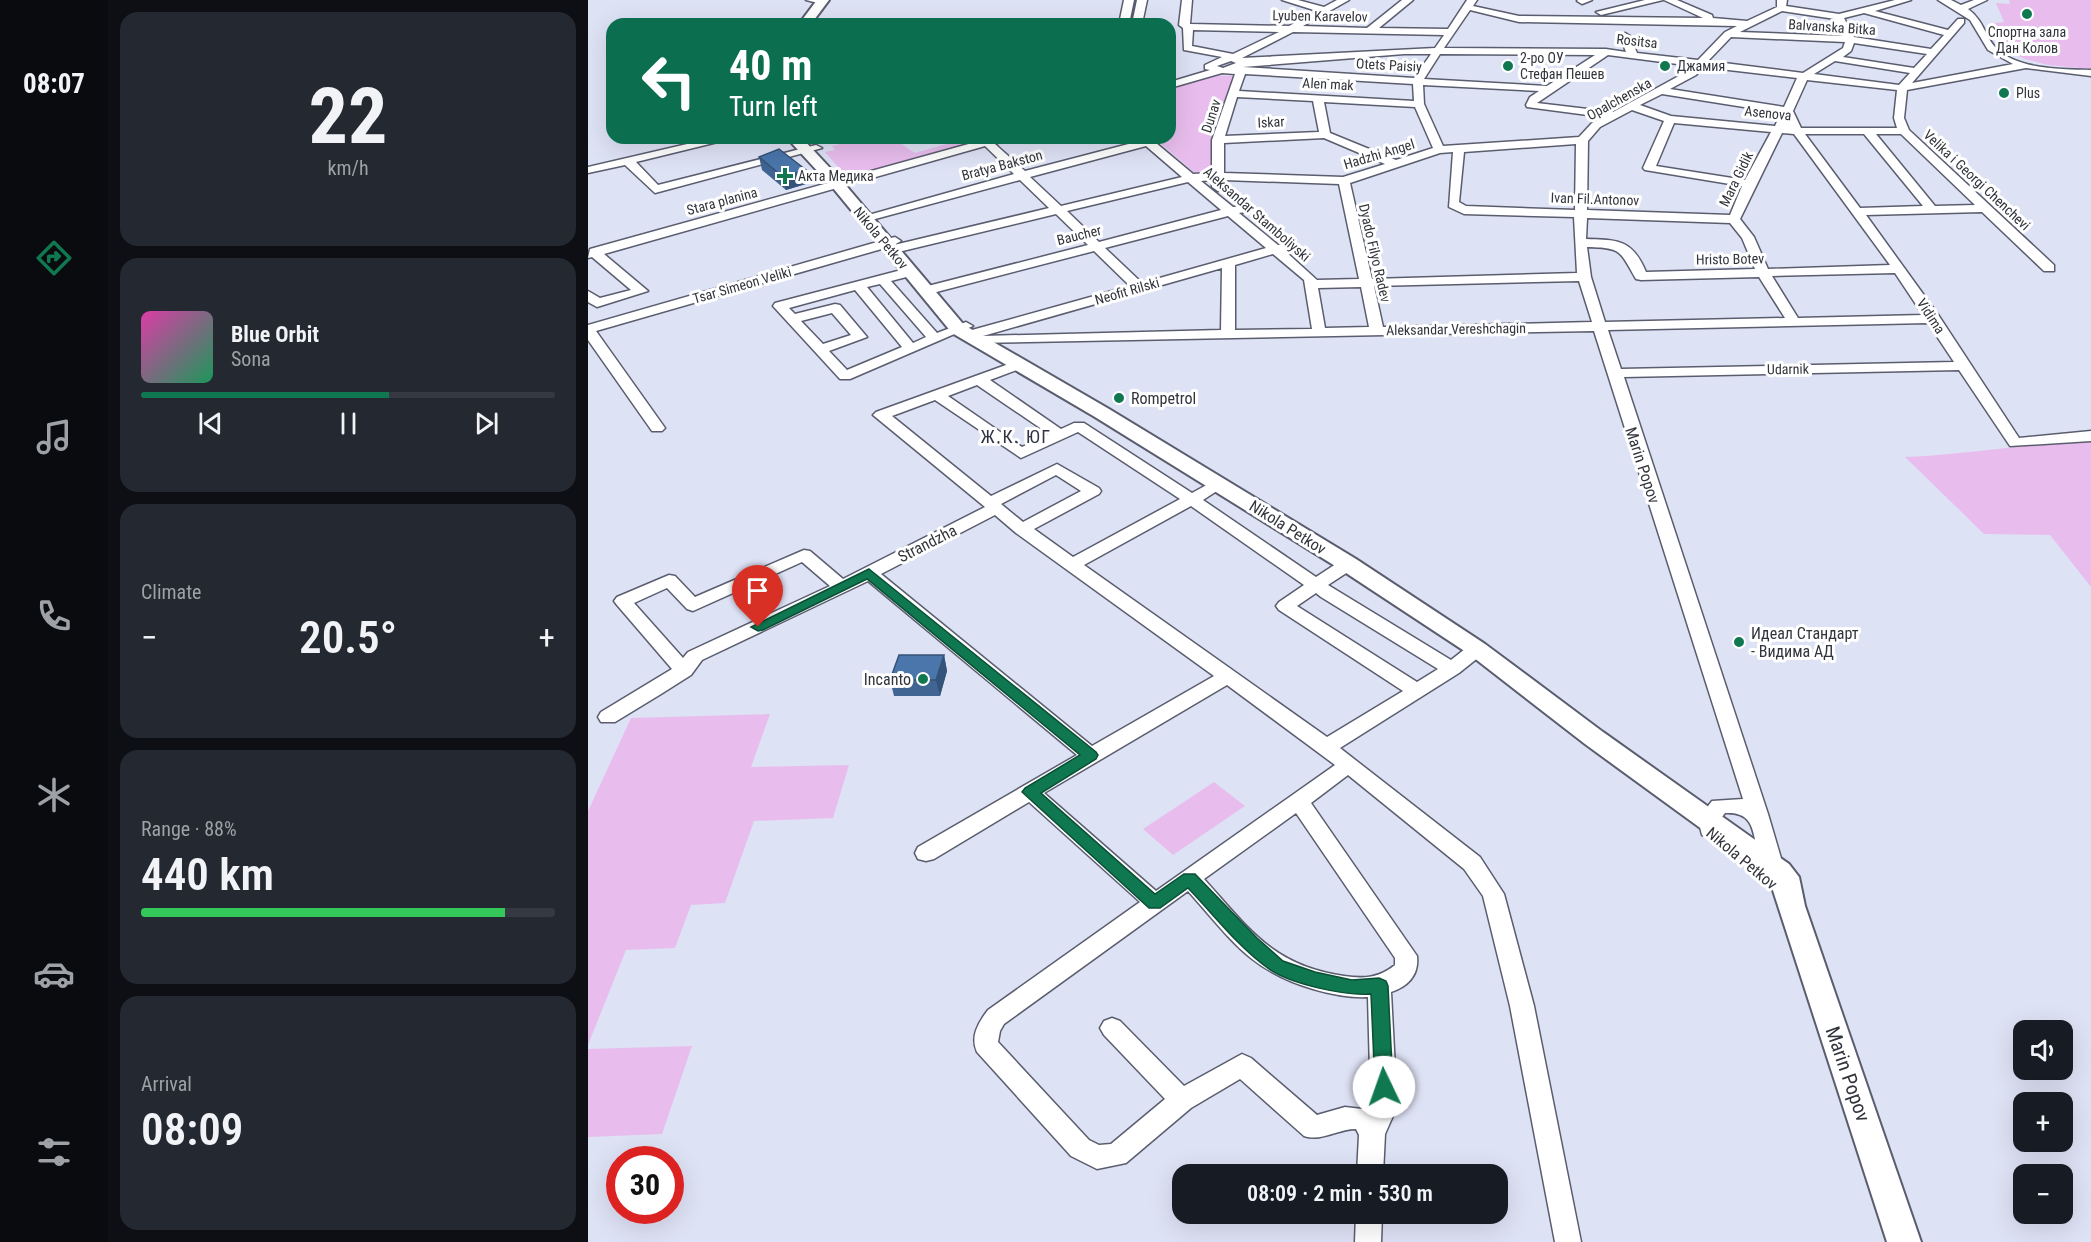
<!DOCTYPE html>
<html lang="en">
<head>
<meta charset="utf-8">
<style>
  body { margin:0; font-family:"Roboto Condensed",sans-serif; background:#242831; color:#f1f3f6; height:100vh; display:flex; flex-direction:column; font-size:22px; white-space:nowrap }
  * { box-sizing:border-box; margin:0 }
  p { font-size:20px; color:#9ea1a6 }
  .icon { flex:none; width:33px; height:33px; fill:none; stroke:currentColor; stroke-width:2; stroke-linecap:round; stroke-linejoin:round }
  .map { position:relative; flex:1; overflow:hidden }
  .sheet { display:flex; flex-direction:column; gap:12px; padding:12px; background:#0d0f14; width:480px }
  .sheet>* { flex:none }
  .hud { position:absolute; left:18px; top:18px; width:570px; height:126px; border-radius:18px; box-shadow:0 6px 24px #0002; background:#0b6e4f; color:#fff; overflow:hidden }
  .tools { position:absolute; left:1425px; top:1020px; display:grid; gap:12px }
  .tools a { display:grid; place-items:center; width:60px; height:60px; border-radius:12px; background:#171b24; box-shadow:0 6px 24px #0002; font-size:30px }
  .speed { position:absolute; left:18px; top:1146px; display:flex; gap:12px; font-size:30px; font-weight:700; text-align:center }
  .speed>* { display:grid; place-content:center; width:78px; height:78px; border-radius:50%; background:#171b24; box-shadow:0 6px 24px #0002; line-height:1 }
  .speed .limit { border:9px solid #d22; background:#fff; color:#111 }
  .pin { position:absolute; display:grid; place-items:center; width:51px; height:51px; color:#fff; margin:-62px -26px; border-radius:50% 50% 50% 0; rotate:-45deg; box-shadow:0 0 6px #0007 }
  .pin .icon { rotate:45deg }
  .me { position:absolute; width:66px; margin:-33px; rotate:357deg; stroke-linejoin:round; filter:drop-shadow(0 0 4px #0008) }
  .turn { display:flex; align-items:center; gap:21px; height:126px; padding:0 24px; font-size:27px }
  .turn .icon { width:78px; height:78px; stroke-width:2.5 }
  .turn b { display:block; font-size:42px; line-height:51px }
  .big { font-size:45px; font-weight:600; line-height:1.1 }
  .sheet .tile { flex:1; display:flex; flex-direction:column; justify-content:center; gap:9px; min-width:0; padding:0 21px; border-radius:18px; background:#242831 }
  .sheet .dial { align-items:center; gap:0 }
  .dial b { font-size:78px; line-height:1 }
  .song { display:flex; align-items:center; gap:18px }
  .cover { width:72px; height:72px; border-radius:9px; background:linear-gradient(135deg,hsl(320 70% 55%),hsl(150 70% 35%)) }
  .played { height:6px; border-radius:3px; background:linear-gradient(90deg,#107851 60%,#363941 60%) }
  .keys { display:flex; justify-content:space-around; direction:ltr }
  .heat { display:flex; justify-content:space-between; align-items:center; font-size:33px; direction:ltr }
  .charge { height:9px; border-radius:4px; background:linear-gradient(90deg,#34c759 88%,#363941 0) }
  .trip { position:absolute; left:584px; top:1164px; width:336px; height:60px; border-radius:18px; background:#171b24; box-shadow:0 6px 24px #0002; font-weight:600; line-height:60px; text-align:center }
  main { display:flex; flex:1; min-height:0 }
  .tab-bar { display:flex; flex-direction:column; width:108px; justify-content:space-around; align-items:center; background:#090b0e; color:#9ea1a6 }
  .tab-bar .icon { width:42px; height:42px }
  .tab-bar .active { color:#107851 }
  .tab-bar b { font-size:27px; color:#f1f3f6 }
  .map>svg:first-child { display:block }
</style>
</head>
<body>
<main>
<nav class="tab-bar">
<b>08:07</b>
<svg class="icon active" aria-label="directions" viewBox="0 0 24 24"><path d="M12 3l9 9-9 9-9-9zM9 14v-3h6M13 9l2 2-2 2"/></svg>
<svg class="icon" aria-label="music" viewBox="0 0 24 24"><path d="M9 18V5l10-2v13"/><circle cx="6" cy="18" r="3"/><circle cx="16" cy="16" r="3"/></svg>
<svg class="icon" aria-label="phone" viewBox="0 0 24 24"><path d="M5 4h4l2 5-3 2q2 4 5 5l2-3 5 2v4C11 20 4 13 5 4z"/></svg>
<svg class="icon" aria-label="climate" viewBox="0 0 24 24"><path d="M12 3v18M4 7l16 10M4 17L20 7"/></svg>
<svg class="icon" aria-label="car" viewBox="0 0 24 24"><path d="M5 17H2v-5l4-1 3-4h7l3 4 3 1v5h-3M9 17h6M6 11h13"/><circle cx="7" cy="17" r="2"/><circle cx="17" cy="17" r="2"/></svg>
<svg class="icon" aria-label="filters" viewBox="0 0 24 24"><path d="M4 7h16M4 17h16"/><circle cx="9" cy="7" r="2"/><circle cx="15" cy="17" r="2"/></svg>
</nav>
<section class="sheet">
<div class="tile dial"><b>22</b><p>km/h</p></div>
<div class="tile">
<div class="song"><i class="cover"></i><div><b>Blue Orbit</b><p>Sona</p></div></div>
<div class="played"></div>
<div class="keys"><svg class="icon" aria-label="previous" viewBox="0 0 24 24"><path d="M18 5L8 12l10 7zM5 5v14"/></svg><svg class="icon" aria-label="pause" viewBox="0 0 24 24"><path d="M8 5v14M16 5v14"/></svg><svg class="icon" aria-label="next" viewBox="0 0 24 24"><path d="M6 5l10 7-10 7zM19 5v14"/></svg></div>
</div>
<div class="tile"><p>Climate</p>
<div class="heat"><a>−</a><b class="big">20.5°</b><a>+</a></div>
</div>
<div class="tile"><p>Range · 88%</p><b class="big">440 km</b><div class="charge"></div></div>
<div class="tile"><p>Arrival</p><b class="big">08:09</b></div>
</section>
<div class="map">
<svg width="1503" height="1242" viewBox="0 0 1503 1242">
  <rect width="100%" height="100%" fill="#dee2f5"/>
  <path fill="#e8bded" d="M1421,0H1503V69L1460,65L1437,59L1417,50L1401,24L1416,22L1408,3L1422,4Z
    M616,75L651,76L629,171L607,173L566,138H582V88Z
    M275,138H304L327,153L379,138H406L270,176L257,175L237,152L247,150L244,146Z
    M1503,439V587L1462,535L1396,534L1317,457C1380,454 1441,444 1503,439Z
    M182,714L163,767L261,765L245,818L166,821L137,903L103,905L87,948L38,950L0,1045V811L43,718Z
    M626,782L657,806L585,855L555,829Z
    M104,1046L74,1134L0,1137V1049Z"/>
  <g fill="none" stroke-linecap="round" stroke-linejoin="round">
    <defs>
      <path id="minor" d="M218,0H235L230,3Z
        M536,0H546L541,24H531Z
        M549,0H559L554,24H544Z
        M594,0H604L602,24L701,26L729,11L694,0H710L736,7L749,0H761L715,26L779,28L814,0H825L791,28L860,29L879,0H889L885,6L931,16L1115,18L1076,0H1089L1124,15L1125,18L1159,21L1189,7V0H1199L1198,6L1251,14L1307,0H1323L1287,11L1360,30L1370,19H1376V23L1324,83L1425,64L1400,50L1382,20L1350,0H1363L1373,5L1386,0H1399L1380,9C1396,21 1396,34 1407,47C1428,70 1475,69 1503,70V76L1438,68L1319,90L1316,118L1321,130L1466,265V271H1456L1394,212L1278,215L1351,316L1431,438L1503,431V441L1422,446L1371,370L1036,377L1180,814L1195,865L1192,871L1184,873L1176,871C1162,844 1174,811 1137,813L1131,821V829L1128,835L1121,837L1114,835L1110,819L1124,801L1155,799L1006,331L385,343L383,340L387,337L382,333L384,330L542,286L506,251L337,295L330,291L332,288L500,245L468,214L302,254L298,253L297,248L8,331L77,428L74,431H64L0,340V325L303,238L307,237L313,241L306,245L461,208L432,180L276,222L270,218L426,174L397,146L16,254L60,291L9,307L0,302V291L12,298L43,290L4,257L0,258L2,249L395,140L421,138L407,144L437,171L552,141L549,138H562L605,174L624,173V140L647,74L634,73L582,88V82L622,70L617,69V65L634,57L596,50L595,28L591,25ZM882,10L931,22L1149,26L1137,32L1110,60L1049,53L1042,36L1037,33L1032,36L1038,52L1018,49L856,48ZM1194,11L1247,19L1256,36L1152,32ZM1276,13L1356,35L1343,49L1266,37L1256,18ZM605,30L691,32L645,54L604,46ZM705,32L856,35L847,48L654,58ZM1143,37L1257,42L1255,48L1215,73L1120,61ZM1266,43L1339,54L1326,68L1255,57L1263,51ZM816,54H843L826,78L655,67ZM852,54L1007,55L959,86L836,79ZM1020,55L1105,66L1100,71L1025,112L949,103ZM643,61L648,63L635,68L629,66ZM1247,61L1322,73L1311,85L1226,74ZM1115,67L1209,78L1196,107L1082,89L1108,75ZM657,74L825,84L826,101L651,91ZM1219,80L1309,90L1306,118L1309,128H1213L1205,111ZM835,85L951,91L942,97L938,105L939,107L1015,117L1004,123L991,137L855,146L836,104ZM1074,94L1193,113L1187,126L1083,116L1052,105ZM649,97L725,101L731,132L637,136ZM736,102L827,107L845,148L808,160L742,133ZM1044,110L1076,121L1055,168L1057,170L1154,186L1142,215L999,210L1000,141L1012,127ZM1086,123L1183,132L1157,180L1068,166ZM1194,133L1206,134L1302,265L1180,269L1166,237L1152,219ZM1217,134H1276L1335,206L1272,208ZM1288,134H1313L1387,205L1347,206ZM736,138L797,164L755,177L636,173V143ZM988,144L987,210L878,206L871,202L876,152ZM558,146L594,177L473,206L442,177ZM865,152L861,207L876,214L986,217L989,273L784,279L762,183L852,153ZM624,180V187L630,191L636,187V180L751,184L771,279L729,280L697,251L701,250V244L690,245L651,213L657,212V206L645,207L613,181ZM600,182L633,210L511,242L479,211ZM640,216L678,248L554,283L517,248ZM999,218L1142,223L1154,238L1167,269L1058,272C1044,239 1030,240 998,239ZM999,247C1034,248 1031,250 1048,279L1053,280L1171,277L1197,318L1017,322L1003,277ZM685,254L716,280L724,329L647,330V265ZM634,268L633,330L395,336ZM1307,273L1335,315L1210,318L1184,276ZM991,281L1004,322L795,327L786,286ZM773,287L781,327L737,328L730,288ZM1340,323L1366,362L1033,369L1020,330Z
        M1004,0L994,4L989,1L990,0Z
        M1057,0H1075L1013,15L1008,12Z
        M125,138H146L48,162L70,185L228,145L234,148L67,193L37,165L0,173V167Z
        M321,268L326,269V275L303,281L349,333L378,322L385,326L262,379H252L185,306L187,303ZM292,284L338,337L325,343L279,287ZM267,290L314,347L259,370L241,351L279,337L252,305L247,304L207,314L201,308ZM244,313L263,335L235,344L213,321Z
        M429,361L434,362V368L402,380L473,429L486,423H496L604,493L624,482H636L638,485L615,500L728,577L754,560H766L769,564L766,568L740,585L863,660L882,645H896L898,649L896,653L871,673L752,748L892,857L916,894L946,1006L993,1242H967L922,1006L895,896L876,869L760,775L723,803L829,956C831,974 821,986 803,992L809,1107L797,1134L795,1174H769L771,1135L768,1129C750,1129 733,1142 716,1136L652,1079L603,1108L538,1163L509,1169L483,1156L389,1052C382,1037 390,1023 400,1010L552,902L441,802L346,859L338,861L330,859L327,853L330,847L489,755L280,581L114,660L103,675L73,694L27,722H13L10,717L13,712L84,669L29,605L26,601L29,597L81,575L87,576L107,597L216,550L222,551L255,579L397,507L285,415L288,412ZM389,385L461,434L434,447L360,396ZM347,400L433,458L490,432L592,499L485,557L446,529L511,494L513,491L511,488L469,464L403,496L304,416ZM468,475L493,491L435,522L413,504ZM603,506L716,585L691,602L688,606L691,610L815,691L739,737L496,565ZM407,515L428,533L626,676L504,746L293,574ZM214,562L242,586L100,652L95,658L46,603L79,588L99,609L105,611ZM728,593L733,597L850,669L829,682L709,606ZM639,685L747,765L568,891L456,793ZM708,813L807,958V965C791,978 776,979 756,976C685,966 661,929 616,879ZM600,891C642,938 662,971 725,989C742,994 762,998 780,997L783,1110L757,1107L729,1115L663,1058L654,1054L596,1086L532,1021L524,1018L516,1021L512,1028L516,1035L577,1099L523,1144L511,1145L501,1140L410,1042L412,1031L416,1024Z
        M768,1214H794L793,1242H767Z"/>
      <path id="major" d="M229,0H241L223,24H211Z
        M199,138H214L255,182L376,325L521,409L768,559L897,644L1015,732L1201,864L1211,877L1217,906L1333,1242H1299L1181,878L997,744L881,654L752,569L507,417L364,333L245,188Z"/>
    </defs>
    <use href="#minor" stroke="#5a5d6e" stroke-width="3"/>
    <use href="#major" stroke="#5a5d6e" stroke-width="4"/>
    <use href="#minor" fill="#fff" fill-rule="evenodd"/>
    <use href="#major" fill="#fff" fill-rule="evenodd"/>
  </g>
  <path fill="#406593" d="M171,157L221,183L198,190L174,170Z
    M356,655L359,671L352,696H306L302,680Z"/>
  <path fill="#345378" d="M218,170L221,183L198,190L195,177Z
    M356,655L359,671L352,696L348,680Z"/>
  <path fill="#4a76ab" stroke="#345378" stroke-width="1.5" d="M191,149L218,170L195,177L171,157Z
    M311,655H356L348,680H302Z"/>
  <path fill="#107851" stroke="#0a4e35" stroke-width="1.5" d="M281,569L508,752L510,755L508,759L453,793L567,894L596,874H607L669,938L695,961L727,972L764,980L791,978L798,981L800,986L805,1087L803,1093L796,1095L789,1093L787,1087L783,994C757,996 702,984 681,969C651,948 626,915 600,888L572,908H561L434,792L437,788L492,755L279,579L175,630L170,631L163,627Z"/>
  <g fill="#107851" stroke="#fff" stroke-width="2">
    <circle cx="1439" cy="14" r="6"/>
    <circle cx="920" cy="66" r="6"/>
    <circle cx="1077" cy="66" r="6"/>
    <circle cx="1416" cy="93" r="6"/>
    <path d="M194 167h6v6h6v6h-6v6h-6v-6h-6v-6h6z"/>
    <circle cx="531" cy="398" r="6"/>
    <circle cx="1151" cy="642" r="6"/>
    <circle cx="335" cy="679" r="6"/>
  </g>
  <g text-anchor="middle" stroke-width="6" stroke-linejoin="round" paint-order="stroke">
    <g font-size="14" fill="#32343b" stroke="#fff">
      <text transform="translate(732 16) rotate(1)" y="5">Lyuben Karavelov</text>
      <text transform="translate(1244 27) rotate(4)" y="5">Balvanska Bitka</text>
      <text transform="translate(1049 41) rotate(6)" y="5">Rositsa</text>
      <text transform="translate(801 65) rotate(3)" y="5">Otets Paisiy</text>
      <text transform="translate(740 84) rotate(3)" y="5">Alen mak</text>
      <text transform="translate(1031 99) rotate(-29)" y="5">Opalchenska</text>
      <text transform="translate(1180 113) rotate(6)" y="5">Asenova</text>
      <text transform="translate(623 116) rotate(-72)" y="5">Dunav</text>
      <text transform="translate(683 122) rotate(-3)" y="5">Iskar</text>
      <text transform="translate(791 154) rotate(-17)" y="5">Hadzhi Angel</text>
      <text transform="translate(414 165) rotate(-15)" y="5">Bratya Bakston</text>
      <text transform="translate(1148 179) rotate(-64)" y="5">Mara Gidik</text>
      <text transform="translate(1389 180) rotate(43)" y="5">Velika i Georgi Chenchevi</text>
      <text transform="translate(1007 199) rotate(2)" y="5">Ivan Fil.Antonov</text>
      <text transform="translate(134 201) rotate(-15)" y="5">Stara planina</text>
      <text transform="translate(669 214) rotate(41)" y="5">Aleksandar Stamboliyski</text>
      <text transform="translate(491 235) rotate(-14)" y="5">Baucher</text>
      <text transform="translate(293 238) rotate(50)" y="5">Nikola Petkov</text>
      <text transform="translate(787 253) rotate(77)" y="5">Dyado Filyo Radev</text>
      <text transform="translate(1142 259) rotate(-1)" y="5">Hristo Botev</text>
      <text transform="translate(154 285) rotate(-16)" y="5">Tsar Simeon Veliki</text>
      <text transform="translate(539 291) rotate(-16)" y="5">Neofit Rilski</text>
      <text transform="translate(1343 316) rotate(57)" y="5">Vidima</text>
      <text transform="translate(868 329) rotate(-1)" y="5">Aleksandar Vereshchagin</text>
      <text transform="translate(1200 369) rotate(-1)" y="5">Udarnik</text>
    </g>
    <g font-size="14" fill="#32343b" stroke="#fff" text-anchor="start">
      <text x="1439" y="37" text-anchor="middle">Спортна зала<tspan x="1439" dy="16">Дан Колов</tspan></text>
      <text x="932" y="63">2-ро ОУ<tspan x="932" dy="16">Стефан Пешев</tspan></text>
      <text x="1089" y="71">Джамия</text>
      <text x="1428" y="98">Plus</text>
      <text x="210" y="181">Акта Медика</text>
    </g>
    <g font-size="16" fill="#32343b" stroke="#fff" text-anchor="start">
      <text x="543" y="404">Rompetrol</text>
      <text x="1163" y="639">Идеал Стандарт<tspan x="1163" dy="18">- Видима АД</tspan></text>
      <text x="323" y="685" text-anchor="end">Incanto</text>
    </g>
    <g font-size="16" fill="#32343b" stroke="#fff">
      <text transform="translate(1055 465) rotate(72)" y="6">Marin Popov</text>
      <text transform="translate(700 527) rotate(32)" y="6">Nikola Petkov</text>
      <text transform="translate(339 543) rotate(-27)" y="6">Strandzha</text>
      <text transform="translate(1154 858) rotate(40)" y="6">Nikola Petkov</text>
    </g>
    <g font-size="18" letter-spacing="1.5" fill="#303342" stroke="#fff">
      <text x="428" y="443">Ж.К. ЮГ</text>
    </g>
    <g font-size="20" fill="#32343b" stroke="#fff">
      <text transform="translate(1260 1074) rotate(71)" y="7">Marin Popov</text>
    </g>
  </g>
</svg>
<div class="tools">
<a><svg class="icon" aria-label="sound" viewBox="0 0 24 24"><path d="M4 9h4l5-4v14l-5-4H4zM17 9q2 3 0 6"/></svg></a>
<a>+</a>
<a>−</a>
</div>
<div class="speed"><div class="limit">30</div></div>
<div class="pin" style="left:170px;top:627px;background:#d93025"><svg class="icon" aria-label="arrive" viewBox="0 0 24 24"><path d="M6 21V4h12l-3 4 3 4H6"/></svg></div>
<svg class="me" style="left:796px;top:1087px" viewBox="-20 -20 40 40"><circle r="19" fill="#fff"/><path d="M0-13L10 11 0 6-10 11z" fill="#107851"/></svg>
<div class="trip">08:09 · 2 min · 530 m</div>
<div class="hud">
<div class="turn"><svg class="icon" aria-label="left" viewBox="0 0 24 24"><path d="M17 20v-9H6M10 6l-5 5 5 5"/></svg><div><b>40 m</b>Turn left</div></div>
</div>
</div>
</main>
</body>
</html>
